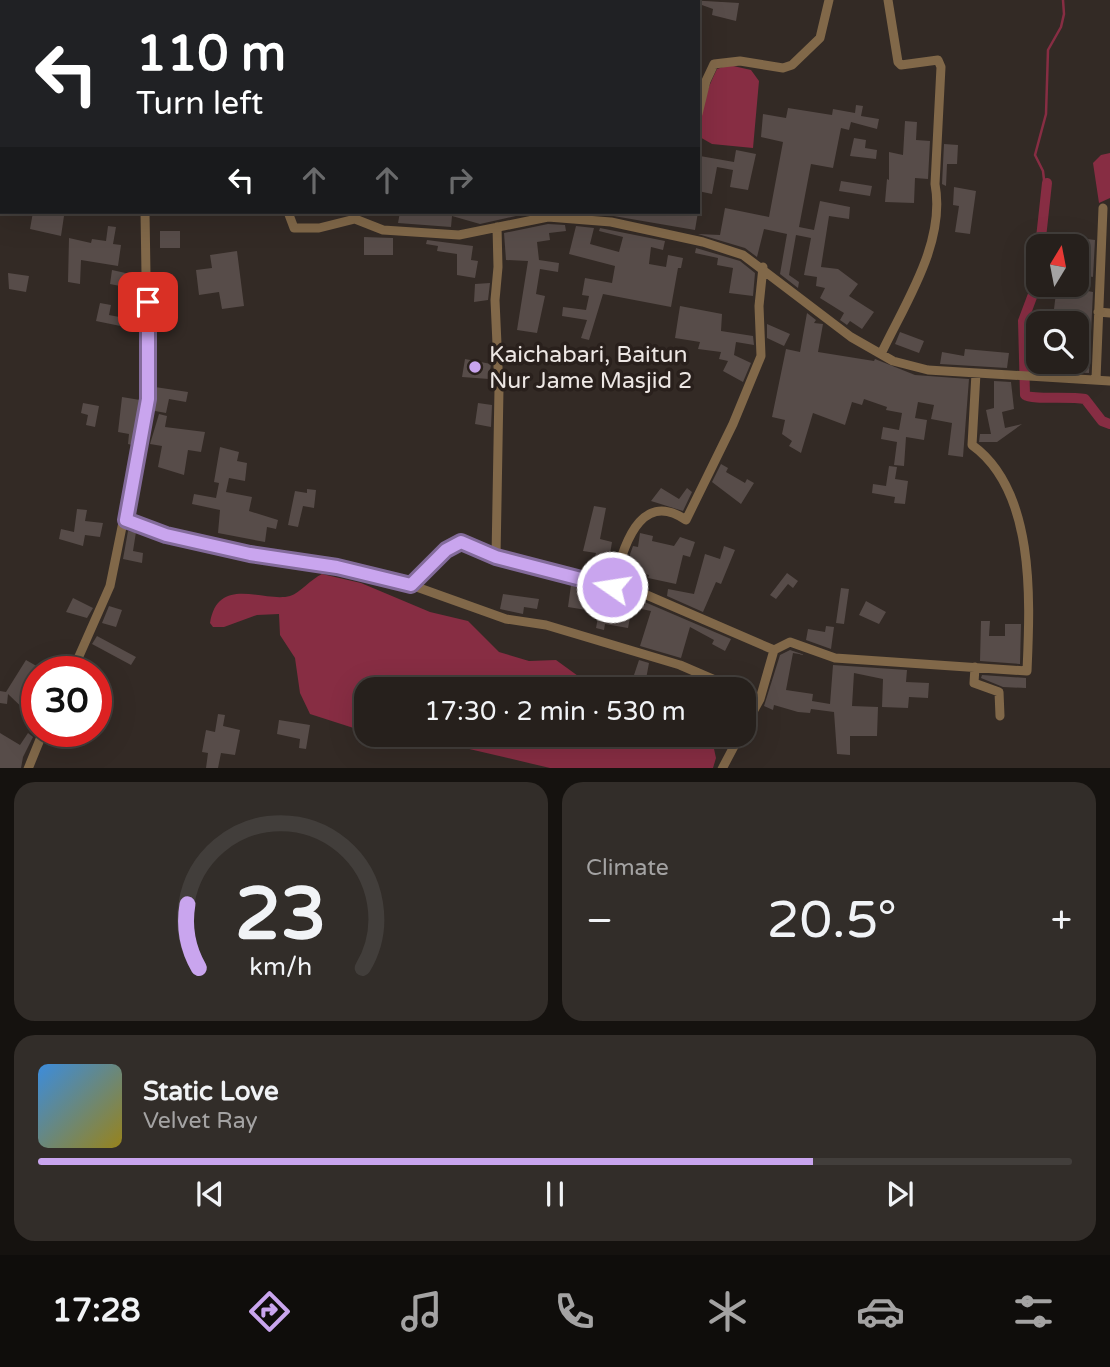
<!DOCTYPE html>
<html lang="en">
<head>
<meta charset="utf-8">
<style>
  body { margin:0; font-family:"Varela Round",sans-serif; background:#322d29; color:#f1f3f6; height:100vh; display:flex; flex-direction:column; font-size:26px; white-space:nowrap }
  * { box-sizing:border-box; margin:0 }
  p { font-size:23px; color:#a4a3a3 }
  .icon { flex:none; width:38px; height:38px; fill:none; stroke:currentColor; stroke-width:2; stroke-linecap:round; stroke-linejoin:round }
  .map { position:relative; height:768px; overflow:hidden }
  .panel { display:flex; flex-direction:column; gap:14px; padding:14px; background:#15120f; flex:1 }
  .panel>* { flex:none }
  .top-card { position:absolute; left:0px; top:0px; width:700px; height:214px; box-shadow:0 7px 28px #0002,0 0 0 2px #423e3b; background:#202124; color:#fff; overflow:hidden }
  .needle { width:46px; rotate:10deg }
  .fabs { position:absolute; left:1026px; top:234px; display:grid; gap:14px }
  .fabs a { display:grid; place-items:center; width:63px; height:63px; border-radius:14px; background:#26201c; box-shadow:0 7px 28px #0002,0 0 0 2px #423e3b; font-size:35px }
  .speed { position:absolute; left:21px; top:656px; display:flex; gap:14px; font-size:35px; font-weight:700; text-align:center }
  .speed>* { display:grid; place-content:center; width:91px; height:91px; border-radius:50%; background:#26201c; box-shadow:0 7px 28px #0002,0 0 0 2px #423e3b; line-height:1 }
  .speed .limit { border:10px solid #d22; background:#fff; color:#111 }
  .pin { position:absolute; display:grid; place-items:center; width:60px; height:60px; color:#fff; margin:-30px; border-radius:14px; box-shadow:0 4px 10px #0006 }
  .me { position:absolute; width:77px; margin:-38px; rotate:283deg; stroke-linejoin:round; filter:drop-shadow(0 0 5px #0008) }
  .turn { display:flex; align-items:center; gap:24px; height:147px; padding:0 21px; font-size:32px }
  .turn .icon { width:91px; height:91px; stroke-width:2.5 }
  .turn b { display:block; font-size:49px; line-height:60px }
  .lanes { display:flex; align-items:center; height:66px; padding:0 21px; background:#0003; justify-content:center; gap:35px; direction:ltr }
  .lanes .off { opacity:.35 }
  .big { font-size:52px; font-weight:600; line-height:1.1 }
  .panel .card { flex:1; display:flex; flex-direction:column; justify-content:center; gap:10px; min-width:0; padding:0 24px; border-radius:21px; background:#322d29 }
  .panel .dial { align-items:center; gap:0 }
  .dial svg { height:182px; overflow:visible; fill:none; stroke:#423e3b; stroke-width:7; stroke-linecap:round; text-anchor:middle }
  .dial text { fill:#f1f3f6; stroke:none }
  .song { display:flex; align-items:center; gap:21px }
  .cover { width:84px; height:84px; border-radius:10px; background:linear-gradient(135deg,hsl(210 70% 55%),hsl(50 70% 35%)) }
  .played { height:7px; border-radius:4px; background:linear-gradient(90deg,#c9a5ee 75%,#423e3b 75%) }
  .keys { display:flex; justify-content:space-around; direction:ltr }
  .heat { display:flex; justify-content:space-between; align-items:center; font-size:38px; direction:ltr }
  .panel .tiles { flex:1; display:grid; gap:14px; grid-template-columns:1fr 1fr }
  .card:last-child { grid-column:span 2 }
  .trip { position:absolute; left:354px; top:677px; width:402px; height:70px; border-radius:21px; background:#26201c; box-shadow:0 7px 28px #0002,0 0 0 2px #423e3b; font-weight:600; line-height:70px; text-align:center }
  .tab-bar { display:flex; height:112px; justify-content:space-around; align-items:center; background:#0f0d0b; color:#a4a3a3 }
  .tab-bar .icon { width:49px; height:49px }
  .tab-bar .on { color:#c9a5ee }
  .tab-bar b { font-size:32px; color:#f1f3f6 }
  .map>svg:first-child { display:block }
</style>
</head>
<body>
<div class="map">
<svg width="1110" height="769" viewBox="0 0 1110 769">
  <rect width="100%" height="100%" fill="#332a25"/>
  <path fill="#872d43" d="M729,65L751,70L759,81L753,148L712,144L698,136C698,113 707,89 717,69Z
    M1110,153V198L1099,203L1093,163L1101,155Z
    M322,574L361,583L430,612L468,621L499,652L529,661L556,660L596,689L366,690V732L310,714L300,693L295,658L280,635L279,614L257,615L224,627H213L210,623C218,574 264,603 290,596C300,593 311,579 322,574Z
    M436,735H711L716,758L713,768H550L465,748L448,738Z"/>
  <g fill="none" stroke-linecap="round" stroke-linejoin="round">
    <path stroke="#872d43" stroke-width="2.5" d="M1047,206L1043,171L1035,155L1046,114L1048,50L1061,27L1064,14L1063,0"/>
    <path stroke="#872d43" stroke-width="10" d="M1040,247L1047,183
      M1038,281L1023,321L1025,395C1032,400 1069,396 1085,399L1102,421L1110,424"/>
  </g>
  <path fill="#574c49" d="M688,0L739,3L736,21L712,15L713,9Z
    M856,105L863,106L861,116L879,119L877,129L851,122L849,130L841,128L833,168L811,164L799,227L814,230L820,201L850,207L849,219L829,216L821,267L838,269L858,284L849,296L874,312L862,329L850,321L847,325L840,320L844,313L820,298L825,288L816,286L817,277L804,275L811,238L796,235L789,275L799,282L798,288L780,274L787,234L764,229L757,257L745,248L698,234L720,235L725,208L769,217L783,142L761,137L763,114L786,118L788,108L832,115L833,109L855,113Z
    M905,121L917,122L916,140L930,141L928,179L915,178L914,203L885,202L887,179L889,180V152L903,155Z
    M854,138L866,140L865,148L877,150L876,159L850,156Z
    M944,144L958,145L957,164H947L946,186L942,184Z
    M736,150L756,154L748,190L730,187L733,170L717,167L712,194L698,191L700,156L734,162Z
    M841,181L872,186L870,196L839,191Z
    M954,187L976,191L970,234L955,232L959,206L953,205Z
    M33,212L64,216L61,236L30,229Z
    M400,212H494L493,215L515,212L516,216L480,224L452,216L451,227L398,223Z
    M603,212L660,215L661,212H698L695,230L602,214Z
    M548,224L565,225L566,231L549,233L550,240L537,242L539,260L559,263L558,272L540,269L536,294L545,296L537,333L517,330L528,261L506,260L504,233Z
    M108,226L116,227L113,244L121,245L118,266L81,260L80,284L68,282L69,238L91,243L92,239L106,241Z
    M576,226L594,228L590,244L619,252L623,237L599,231L600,228L665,241L663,250L651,247L649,264L666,267L668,255L683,258L681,268H678L671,307L603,294L589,340L581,338L587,320L562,316L563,307L586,310L589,296L582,295L585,278L612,283L615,266L569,254Z
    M160,231H180V248H160Z
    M364,237L393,238V255H364Z
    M1087,239L1095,240L1093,277L1076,274L1077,242L1086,243Z
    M427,240L473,246L471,260L478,261L475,278L457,275V254L437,251L438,246L426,244Z
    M696,248L740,261L755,273L753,296L729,293L733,268L717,265L718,258L695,253Z
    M237,251L244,306L222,309L219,292L199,295L196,270L212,268L210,255Z
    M112,270L139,276L140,318L136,317L138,305L123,302L125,293L119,292L120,286L110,284Z
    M8,273L29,276L26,292L9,289Z
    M490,283L488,300L474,302L475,284Z
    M1076,289L1093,292L1089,373L1037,370V362H1076V324H1042L1043,316L1053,317L1056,293L1076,296Z
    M100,303L111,305L109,315L140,321V330L96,321Z
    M680,306L722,314L721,331L753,336L754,345L736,342L734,355L751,363L743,382L723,371L728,361L719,359L721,352L698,349L700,342L675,338Z
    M807,313L816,320L814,323L823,324L818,352L874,361L875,359L915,375L969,379L963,457L948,455L952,423L931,419L934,405L918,402L915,418L927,420L924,440L906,437L904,466L894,465L897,442L881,439L883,427L899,430L902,413L886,410L887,407L864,399L862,405L852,402L845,425L813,413L801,453L789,446L792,441L782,434L785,420L772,417L786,349L800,352Z
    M767,324L790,334L784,346L767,338Z
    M900,332L924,341L919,353L895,344Z
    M965,349L1009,353L1007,368L940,364L942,352L964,356Z
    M465,359L491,364L489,379L462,377Z
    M994,381L1011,382L1014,409L1002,412L1005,428L1022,424L997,442H979L980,434H991L986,410L994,408Z
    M155,387L188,392L186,402L169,399L166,413L155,411Z
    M122,397L140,400L132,445L128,444L129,434L118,432Z
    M83,403L99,406L95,427L86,425L88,415L81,413Z
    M478,403L492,405L491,427L475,424Z
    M159,414L167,416L165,427L205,432L201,452L188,450L184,475L158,467L162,446L150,444Z
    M220,447L239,452L237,461L247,463L245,481L229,478L226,492L252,497L249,511L278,520L276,529L267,527L265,542L218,533L220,510L192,504L194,494L216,498L219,483L214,482Z
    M721,464L728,468L726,472L745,483L747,479L754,483L741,504L712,482Z
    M889,466L897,467L895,479L908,481L905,504L894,503L895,497L872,493L873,484L886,486Z
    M661,488L679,499L687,488L692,492L683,511L651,501Z
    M307,489L316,490L314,508L303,506L298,527L288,525L295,491L307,493Z
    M594,506L606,508L600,539L612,542L609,560L613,561L609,573L601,572L603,562L594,560L596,553L583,551Z
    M77,509L87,510L85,521L103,523L100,537L85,535L83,546L59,539L61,529L74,532Z
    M128,531L136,532L133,551L143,553L142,563L123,559Z
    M640,533L653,536L652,541L674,546L680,537L695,542L690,557L683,555L676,584L648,578L649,575L625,568L633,546L638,547Z
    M724,546L735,550L721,584L716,582L703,612L667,596L668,589L694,594L705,554L720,559Z
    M787,573L798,581L793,588L788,584L776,599L770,595Z
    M571,585L640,600L731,639L725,651L712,644L714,640L690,627L681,658L640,646L651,611L632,607L628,628L605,624L604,630L596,628L599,612L568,607Z
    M841,588L849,589L844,624L836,623Z
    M503,594L539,599L537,609L524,607L523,614L500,609Z
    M73,598L93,608L87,618L66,612Z
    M866,601L886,612L879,624L859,615Z
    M109,606L122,610L116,627L102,623Z
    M981,621H990L989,636H1005V624H1021L1020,664L980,661Z
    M826,626L834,627L831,649L806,640L808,629L825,632Z
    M97,636L136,657L131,665L92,644Z
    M790,650L805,655L793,653L786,690L813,694L812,701L830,704L833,665L907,670L906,682L929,683L928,698L909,697L908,708L882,707L883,679L854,673L852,706L878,707L877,736H850V755L837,754L834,712L811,709L810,713L798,712L774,705L773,710L764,706L780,655Z
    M26,660L47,672H37V682L33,679L23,696L37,706L33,718L8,694L7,704L0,703V691L6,692Z
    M639,660L649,663L644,690H629Z
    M982,675L1026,678V688L1003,687L981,678Z
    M218,714L225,715L223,726L240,730L235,755L221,753L218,768H206L208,753L202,752L206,730L215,732Z
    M279,720L310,725L306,749L299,748L300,739L277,734Z
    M0,733L20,745L28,733L33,737L23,757L21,768H0Z"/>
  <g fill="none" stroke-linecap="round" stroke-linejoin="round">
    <path stroke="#816849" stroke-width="9" d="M0,42L2,44
      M698,114L706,81L714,64L740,61L783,68L792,65L820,38L829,0
      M288,212L294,228H319L355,219L383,230L459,235L548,217L611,222L703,242L743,255L851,337L893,361L928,370L1110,381
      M1098,312L1110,313
      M881,354C905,303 946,243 935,184L941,67L938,60L901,65L898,62L888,0
      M1096,379L1103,208
      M126,520L166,535L250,554L337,567L411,585L506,619L546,625L680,665L738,690
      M496,557L499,389L495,300L498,267L497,227
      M411,585L446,550L461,542L496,557L642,593L774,650
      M613,587C622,552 638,487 686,520L733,424L761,356L759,306L763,267
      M975,667L974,683L999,692L1000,716
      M72,672L110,586L148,399L145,212
      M744,692L760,699
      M744,728L760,699L774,650L790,642L835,658L1027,671C1030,602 1036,491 972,445L976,373
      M28,769L43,732
      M722,769L740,735"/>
  </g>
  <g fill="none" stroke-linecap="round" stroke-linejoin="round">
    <defs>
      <path id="route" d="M148,302V399L126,520L166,535L250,554L337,567L411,585L446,550L461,542L496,557L612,587"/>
    </defs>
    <use href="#route" stroke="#836b9b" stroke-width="18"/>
    <use href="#route" stroke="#c9a5ee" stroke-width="12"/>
  </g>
  <circle fill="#c9a5ee" stroke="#29201c" stroke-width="2.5" cx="475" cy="367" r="7"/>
  <g text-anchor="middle" stroke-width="7" stroke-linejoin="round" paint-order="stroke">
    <g font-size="23" fill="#ede7e4" stroke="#29201c" text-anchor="start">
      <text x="489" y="362">Kaichabari, Baitun<tspan x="489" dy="26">Nur Jame Masjid 2</tspan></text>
    </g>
  </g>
</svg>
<div class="fabs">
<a><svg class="needle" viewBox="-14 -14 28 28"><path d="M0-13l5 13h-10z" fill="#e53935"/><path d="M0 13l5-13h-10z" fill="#a4a3a3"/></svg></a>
<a><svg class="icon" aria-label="search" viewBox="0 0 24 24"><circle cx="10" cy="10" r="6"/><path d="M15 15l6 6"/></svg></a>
</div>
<div class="speed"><div class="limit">30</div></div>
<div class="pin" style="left:148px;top:302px;background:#d93025"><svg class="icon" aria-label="arrive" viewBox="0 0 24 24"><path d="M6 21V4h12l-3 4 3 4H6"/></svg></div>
<svg class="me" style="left:612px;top:587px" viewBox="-20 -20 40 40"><circle r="17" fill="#c9a5ee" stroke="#fff" stroke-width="3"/><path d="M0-11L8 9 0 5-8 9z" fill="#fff"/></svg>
<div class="trip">17:30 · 2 min · 530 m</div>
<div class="top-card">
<div class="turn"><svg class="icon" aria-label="left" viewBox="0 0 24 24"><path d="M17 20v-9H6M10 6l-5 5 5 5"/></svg><div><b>110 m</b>Turn left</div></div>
<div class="lanes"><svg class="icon" aria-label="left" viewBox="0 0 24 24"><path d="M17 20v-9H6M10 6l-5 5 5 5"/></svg><svg class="icon off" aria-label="ahead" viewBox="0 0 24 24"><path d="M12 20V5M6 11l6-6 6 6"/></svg><svg class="icon off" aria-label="ahead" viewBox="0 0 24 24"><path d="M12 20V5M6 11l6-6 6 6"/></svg><svg class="icon off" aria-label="right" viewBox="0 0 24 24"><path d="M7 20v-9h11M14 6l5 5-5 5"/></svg></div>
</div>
</div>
<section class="panel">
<div class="tiles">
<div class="card dial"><svg viewBox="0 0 100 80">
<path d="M14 69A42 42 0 1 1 86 69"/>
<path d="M14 69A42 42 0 0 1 9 41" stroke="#c9a5ee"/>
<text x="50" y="56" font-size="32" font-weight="700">23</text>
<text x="50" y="72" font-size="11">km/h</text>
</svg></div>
<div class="card"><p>Climate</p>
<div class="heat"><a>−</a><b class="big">20.5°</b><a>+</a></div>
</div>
<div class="card">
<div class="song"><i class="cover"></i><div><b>Static Love</b><p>Velvet Ray</p></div></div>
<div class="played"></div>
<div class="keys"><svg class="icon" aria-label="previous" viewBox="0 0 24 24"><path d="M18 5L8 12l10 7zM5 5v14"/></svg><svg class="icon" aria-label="pause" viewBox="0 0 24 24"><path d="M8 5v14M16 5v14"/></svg><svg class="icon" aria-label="next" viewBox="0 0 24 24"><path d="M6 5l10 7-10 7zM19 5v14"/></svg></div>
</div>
</div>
</section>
<nav class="tab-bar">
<b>17:28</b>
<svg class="icon on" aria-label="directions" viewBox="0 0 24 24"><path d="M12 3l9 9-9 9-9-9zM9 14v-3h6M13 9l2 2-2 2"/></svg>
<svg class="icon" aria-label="music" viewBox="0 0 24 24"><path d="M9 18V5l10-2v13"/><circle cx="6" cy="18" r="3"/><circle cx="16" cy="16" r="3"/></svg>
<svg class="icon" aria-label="phone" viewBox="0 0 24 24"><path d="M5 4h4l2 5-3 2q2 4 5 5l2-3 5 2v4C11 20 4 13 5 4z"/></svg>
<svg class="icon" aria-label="climate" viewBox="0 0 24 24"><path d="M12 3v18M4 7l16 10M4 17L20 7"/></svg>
<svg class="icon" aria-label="car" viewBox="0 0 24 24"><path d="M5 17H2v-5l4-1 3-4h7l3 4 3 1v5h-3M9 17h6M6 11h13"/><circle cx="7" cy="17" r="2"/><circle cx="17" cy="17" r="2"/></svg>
<svg class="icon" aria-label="filters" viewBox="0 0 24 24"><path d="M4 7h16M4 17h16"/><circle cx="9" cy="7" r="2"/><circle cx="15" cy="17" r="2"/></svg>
</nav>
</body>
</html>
